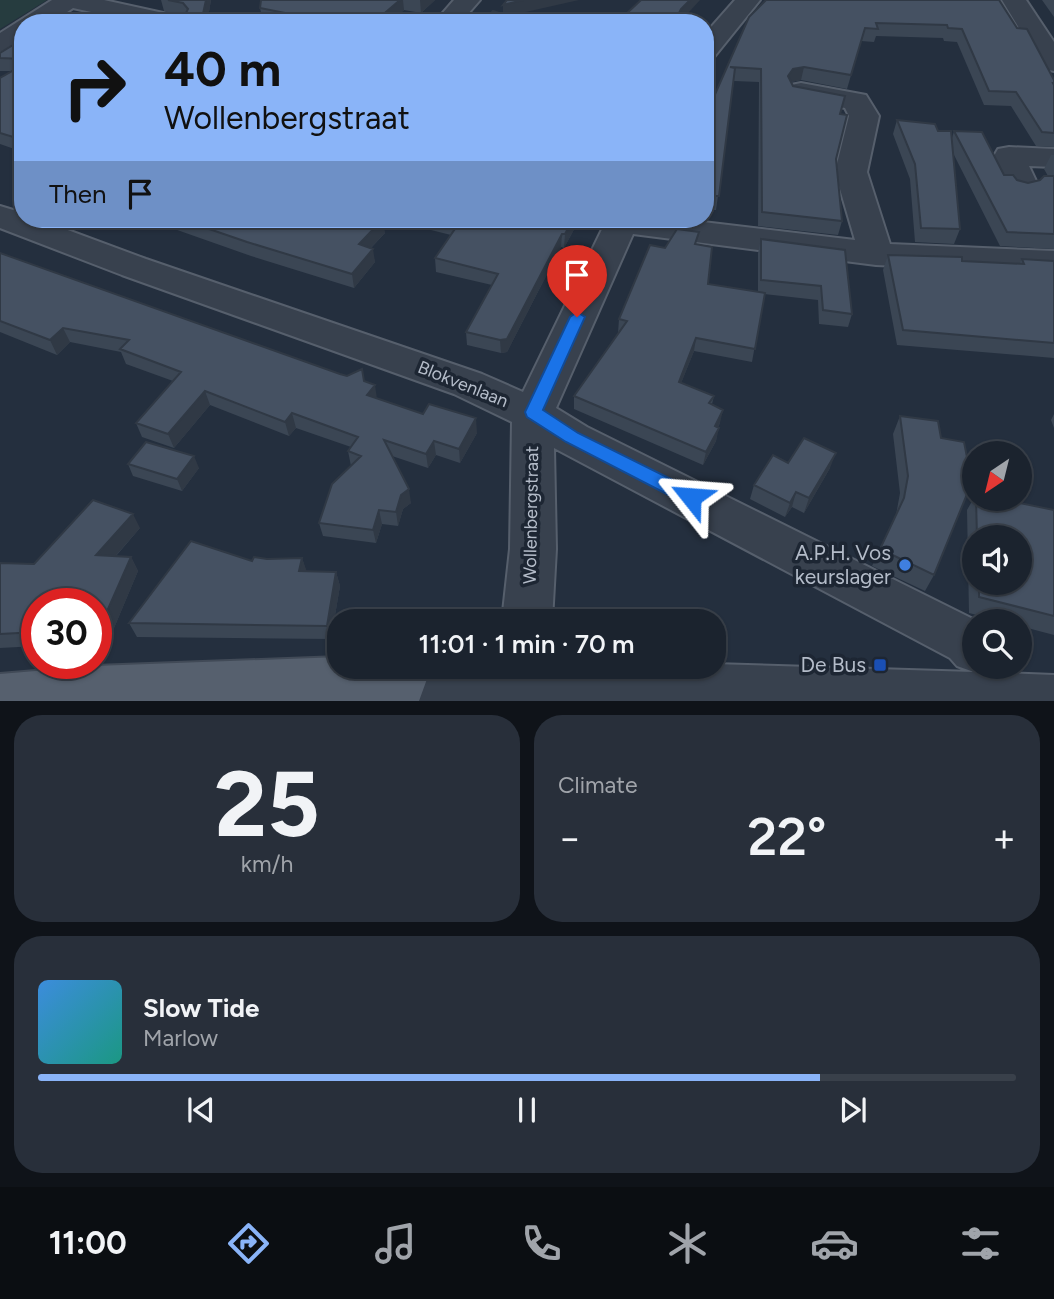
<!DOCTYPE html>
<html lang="en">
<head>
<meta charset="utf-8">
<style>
  body { margin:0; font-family:Figtree,sans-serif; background:#282f3a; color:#f1f3f6; height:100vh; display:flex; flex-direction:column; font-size:26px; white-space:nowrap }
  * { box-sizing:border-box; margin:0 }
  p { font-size:23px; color:#a0a4aa }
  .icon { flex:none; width:38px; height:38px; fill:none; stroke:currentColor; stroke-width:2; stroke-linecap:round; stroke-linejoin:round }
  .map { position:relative; height:701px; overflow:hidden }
  .drawer { display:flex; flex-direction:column; gap:14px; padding:14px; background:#0f1319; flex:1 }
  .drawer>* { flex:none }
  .top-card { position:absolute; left:14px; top:14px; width:700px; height:214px; border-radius:28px; box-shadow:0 2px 5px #0004,0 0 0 2px #39404a; background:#8ab4f8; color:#111; overflow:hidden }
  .needle { width:46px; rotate:215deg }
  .tools { position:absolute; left:962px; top:441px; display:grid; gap:14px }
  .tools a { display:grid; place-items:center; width:70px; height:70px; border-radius:50%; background:#1b232e; box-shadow:0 2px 5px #0004,0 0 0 2px #39404a; font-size:35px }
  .speed { position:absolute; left:21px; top:588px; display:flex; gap:14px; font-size:35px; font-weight:700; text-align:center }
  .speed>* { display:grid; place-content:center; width:91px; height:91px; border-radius:50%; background:#1b232e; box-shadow:0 2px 5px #0004,0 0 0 2px #39404a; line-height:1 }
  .speed .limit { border:10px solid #d22; background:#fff; color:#111 }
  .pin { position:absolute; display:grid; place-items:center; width:60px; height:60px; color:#fff; margin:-72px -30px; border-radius:50% 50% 50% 0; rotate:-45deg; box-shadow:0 0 7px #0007 }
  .pin .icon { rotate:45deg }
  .me { position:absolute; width:77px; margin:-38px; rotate:298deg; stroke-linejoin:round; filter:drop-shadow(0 0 5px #0008) }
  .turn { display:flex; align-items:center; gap:24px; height:147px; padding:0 35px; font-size:32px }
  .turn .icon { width:91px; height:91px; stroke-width:2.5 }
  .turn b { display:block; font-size:49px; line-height:60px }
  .then { display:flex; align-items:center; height:66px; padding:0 35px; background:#0003; gap:14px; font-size:26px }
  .big { font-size:52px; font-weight:600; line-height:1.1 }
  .drawer .widget { flex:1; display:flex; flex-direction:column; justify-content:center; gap:10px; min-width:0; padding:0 24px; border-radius:28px; background:#282f3a }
  .drawer .dial { align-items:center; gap:0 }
  .dial b { font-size:91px; line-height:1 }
  .song { display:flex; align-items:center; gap:21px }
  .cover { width:84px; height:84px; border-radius:10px; background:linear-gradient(135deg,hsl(210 70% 55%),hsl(170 70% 35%)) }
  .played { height:7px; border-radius:4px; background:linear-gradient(90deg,#8ab4f8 80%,#39404a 80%) }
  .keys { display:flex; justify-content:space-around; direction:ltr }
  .heat { display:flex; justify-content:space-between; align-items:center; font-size:38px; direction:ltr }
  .drawer .tiles { flex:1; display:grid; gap:14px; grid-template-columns:1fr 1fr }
  .widget:last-child { grid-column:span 2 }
  .trip { position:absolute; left:327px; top:609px; width:399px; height:70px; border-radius:28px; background:#1b232e; box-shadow:0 2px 5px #0004,0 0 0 2px #39404a; font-weight:600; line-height:70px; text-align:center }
  .menu { display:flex; height:112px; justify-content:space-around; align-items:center; background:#0b0e12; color:#a0a4aa }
  .menu .icon { width:49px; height:49px }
  .menu .active { color:#8ab4f8 }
  .menu b { font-size:32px; color:#f1f3f6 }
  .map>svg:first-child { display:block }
</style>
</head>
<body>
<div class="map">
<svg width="1054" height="701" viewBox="0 0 1054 701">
  <rect width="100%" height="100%" fill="#242f3e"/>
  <path fill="#263c3f" d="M0,0H47L0,29Z"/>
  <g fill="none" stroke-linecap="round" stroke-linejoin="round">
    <defs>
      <path id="minor" d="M52,0H104L186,18L189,23H141L73,8L51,23H23V41L0,52V33Z
        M454,0H480L460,23H434Z
        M735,0H760L714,57L705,59V34Z
        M1002,0H1026L1054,42V71L1044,69Z
        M801,83L866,95L879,116L867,172L890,244L1054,251V273L876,265L633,234L556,408L587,427L977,621H975V667H990L976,672L1054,675V701H393L383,696L375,679L380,667H714V664L974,672L957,666L950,658L554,448L556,549L552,621H502L510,549L512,422L454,394L122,275L0,228V206L23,213V219H38L146,259L482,374L523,392L607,219H678L855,240L835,172L849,116L845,108L791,97L787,91L791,85Z
        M1009,147L1054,149V167L1029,166L1038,185L1033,192L1022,195L1011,192L994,156L998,149Z"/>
      <path id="major" d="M340,657V667H422L427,679L419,701H0V674L95,666Z"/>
    </defs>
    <use href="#minor" stroke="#565f6c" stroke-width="4"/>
    <use href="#major" stroke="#414a57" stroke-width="4"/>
    <use href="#minor" fill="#38414e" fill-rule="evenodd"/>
    <use href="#major" fill="#56606e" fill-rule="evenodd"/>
  </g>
  <path fill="#3b4654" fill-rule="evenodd" d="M161,0H211L207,23L164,11Z
    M261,0H435L421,13L404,10L389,23H273L263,21L260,8Z
    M1042,0H1054V17Z
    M749,17L1017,28L1054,80V147L1036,146L1011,106L984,105L957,42L944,41L943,38L876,36L874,42L861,41L847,89L801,80L791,82L793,86L840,114L836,159L842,221L838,235L758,226L759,82L734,81L716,210H711L707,220L698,219H705V117Z
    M23,39V152L0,144V78L12,71H0V53Z
    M897,120L938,131L952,138L954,131L1004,175L1017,180L1028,183L1040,180L1048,176L1044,169L1051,155H1054V249L1000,246L953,153L960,229L954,244L915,242L910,179L893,134Z
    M146,219H380L385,233L371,248L375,262L354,288L251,256Z
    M410,219H578V222L564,248L561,247L507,352L501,353L467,345L466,332L492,285L436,272L435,258L451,235L411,225Z
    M761,239L845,250L852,314L848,327L819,324L818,300L764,294L752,362L694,351L681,383L714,396L712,404L720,423L718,427L716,441L703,465L574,409V396L619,333H618L619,319L665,248L697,245L708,284L758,292V253Z
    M0,253L340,374L364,381L377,398L477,433L460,463L436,455L428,468L392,456L411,503L403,509L398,526L382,524L376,543L323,536L319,523L351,466L348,451L351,447L296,428L289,436L210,405L174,448L142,437L136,423L173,381L126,364L121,352L70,342L57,355L0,332Z
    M888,255L1019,264L1022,259L1054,261V358L897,345L883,270Z
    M1054,414V428L1051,420Z
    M900,416L934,575L925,591L872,566L896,515L900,493L893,434Z
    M128,464L199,468L182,491L133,476Z
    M830,468L804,513L792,507L785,517L750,499L754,485Z
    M975,496V499H1000L1054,510V635L1020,626V621H1001L969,613L967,510ZM975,537H1020V583H975Z
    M140,528L116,556L131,557L138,571L106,647L96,646V604H37V646L0,648V563L34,564Z
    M302,558L306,571L336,572L340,586L331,639L137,637L129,623L252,561Z"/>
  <path fill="#303945" d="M206,0H211L207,23H201Z
    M400,0H403L404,10L389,23H373Z
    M420,0H435L421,13Z
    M523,0H579L503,17V5Z
    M690,0H700L679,23H674L681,9Z
    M804,67L801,80L790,82L788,76L793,69Z
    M713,196L711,210L707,220L710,205Z
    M383,219L385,233L361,258L359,244Z
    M573,219H578V222L564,248L565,234Z
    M562,234L561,247L507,352L501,353L500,340Z
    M373,249L375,262L354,288L352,274Z
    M63,328L70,342L57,355L50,340Z
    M696,338L694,351L676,396L679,382Z
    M375,385L377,399L367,395Z
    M205,391L210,405L174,448L168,434Z
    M723,410L720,423L712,439L715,426Z
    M292,413L296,428L289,436L285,422Z
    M476,418L477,433L460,463L459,449Z
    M719,428L716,441L703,465L706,452Z
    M434,441L436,455L428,468L426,454Z
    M836,453L830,468L804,513L809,498Z
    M194,456L199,468L182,491L177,479Z
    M409,489L411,503L403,509L398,526L396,512L401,495Z
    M796,492L792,507L785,517L790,503Z
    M379,510L382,524L376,543L373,530Z
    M133,514L140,528L104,569L96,555Z
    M131,557L138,571L106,647L97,634Z
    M302,558L307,572L299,571Z
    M336,572L340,586L331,639L327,626Z"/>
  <path fill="#455162" stroke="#303945" stroke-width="2" d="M168,0H206L201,23H124L139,13H186L188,9L183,3Z
    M261,0H400L373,23H335L260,8Z
    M507,0H523L503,5Z
    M641,0H690L681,9L674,23H608L614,15L624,16Z
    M766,0H999L1017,28L1027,29L1054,80V83H1053L1054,85V133L1042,132L1016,92L989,91L962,29L948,28L947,25L876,23L878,29L865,28L851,75L804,67L793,69L788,76L793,86L845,96L840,114L847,115L836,159L842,221L762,212L761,69L730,67L735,68L719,196H713L710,205H705V117L749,17Z
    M493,11L529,23H482Z
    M65,14L107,23H50Z
    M23,39V59L0,58V53Z
    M23,65V140L0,133V78Z
    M897,120L935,124L938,131H951L960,229L921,228L915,164Z
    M954,131L982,132L1004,175H1013L1017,180L1028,183L1040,180L1044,176H1054V234L1007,232Z
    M180,219H383L359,244L373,249L352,274L247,242Z
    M438,219H573L565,234H562L507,339L500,340L466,332L498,274L435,258L459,223Z
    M677,229L699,232L695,244L712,247L708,284L765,293L755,349L696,338L679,382L714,396L709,403L723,410L715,426L719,428L706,452L574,396L627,321L619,319L650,245L665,248Z
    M761,239L845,250L852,314L823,310L821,286L761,280Z
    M0,253L340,374L347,376L362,369L364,381L375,385L367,395L423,414L429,404L476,418L459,449L434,441L426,454L384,440L409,489L401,495L396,512L379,510L373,530L319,523L332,484L361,456L348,451L358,437L292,413L285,422L205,391L168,434L136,423L181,372L120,349L129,340L63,328L50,340L0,321Z
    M888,255L962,257V261L1024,264L1022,259L1054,261V343L903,330Z
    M900,416L938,421L941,438L964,442L972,482L934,575L880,549L904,498L908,476Z
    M804,438L836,453L809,498L796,492L790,503L754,485L773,455L788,463Z
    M146,442L194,456L177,479L128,464Z
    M976,499H1000L1054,510V616L979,597V583H1020V537H977Z
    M93,500L133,514L96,555L131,557L97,634L96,633V604H37V632L0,634V563L34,564Z
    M191,541L252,561L254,557L267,559L302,558L299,571L336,572L327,626L129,623Z"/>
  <path fill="#1a73e8" stroke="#114b97" stroke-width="2" d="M577,312L585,317L543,410L578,433L697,492L700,497L697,503L691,505L684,503L566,442L527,417L525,412L570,317Z"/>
  <circle fill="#3f7fe0" stroke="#1d2633" stroke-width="2.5" cx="905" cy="565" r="7"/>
  <rect fill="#1a4fb4" stroke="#1d2633" stroke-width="2.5" x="873" y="658" width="14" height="14" rx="3.5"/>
  <g text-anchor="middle" stroke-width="7" stroke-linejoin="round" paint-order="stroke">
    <g font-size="18" fill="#b4bcc9" stroke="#1d2633">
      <text transform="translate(463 384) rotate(22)" y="6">Blokvenlaan</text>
      <text transform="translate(531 515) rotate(-89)" y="6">Wollenbergstraat</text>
    </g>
    <g font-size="21" fill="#b4bcc9" stroke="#1d2633" text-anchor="end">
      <text x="891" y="560">A.P.H. Vos<tspan x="891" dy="24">keurslager</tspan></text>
      <text x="866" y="672">De Bus</text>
    </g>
  </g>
</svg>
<div class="tools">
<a><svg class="needle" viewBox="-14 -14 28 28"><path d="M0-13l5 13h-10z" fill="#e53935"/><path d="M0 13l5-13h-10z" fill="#a0a4aa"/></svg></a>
<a><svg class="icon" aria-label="sound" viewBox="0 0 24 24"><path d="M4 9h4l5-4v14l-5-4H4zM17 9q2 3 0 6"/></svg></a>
<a><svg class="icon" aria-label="search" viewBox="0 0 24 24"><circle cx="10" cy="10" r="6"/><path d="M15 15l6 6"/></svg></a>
</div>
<div class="speed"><div class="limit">30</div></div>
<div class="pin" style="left:577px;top:317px;background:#d93025"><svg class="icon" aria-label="arrive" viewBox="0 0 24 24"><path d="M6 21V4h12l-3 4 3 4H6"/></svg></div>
<svg class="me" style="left:691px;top:497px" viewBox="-20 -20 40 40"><path d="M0-17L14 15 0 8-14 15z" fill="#1a73e8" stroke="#fff" stroke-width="4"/></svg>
<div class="trip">11:01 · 1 min · 70 m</div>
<div class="top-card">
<div class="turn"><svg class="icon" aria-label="right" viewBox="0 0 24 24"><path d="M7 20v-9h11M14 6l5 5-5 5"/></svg><div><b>40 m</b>Wollenbergstraat</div></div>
<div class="then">Then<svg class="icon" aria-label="arrive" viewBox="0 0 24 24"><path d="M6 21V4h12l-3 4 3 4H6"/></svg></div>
</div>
</div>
<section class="drawer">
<div class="tiles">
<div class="widget dial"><b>25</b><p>km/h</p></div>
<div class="widget"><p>Climate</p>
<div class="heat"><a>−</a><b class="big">22°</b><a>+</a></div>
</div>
<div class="widget">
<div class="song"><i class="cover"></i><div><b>Slow Tide</b><p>Marlow</p></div></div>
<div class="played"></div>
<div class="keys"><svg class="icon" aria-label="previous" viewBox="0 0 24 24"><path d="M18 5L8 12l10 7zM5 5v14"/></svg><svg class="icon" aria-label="pause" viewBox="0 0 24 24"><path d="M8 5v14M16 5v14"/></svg><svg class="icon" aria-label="next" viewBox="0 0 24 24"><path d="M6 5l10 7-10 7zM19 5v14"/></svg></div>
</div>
</div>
</section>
<nav class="menu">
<b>11:00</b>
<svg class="icon active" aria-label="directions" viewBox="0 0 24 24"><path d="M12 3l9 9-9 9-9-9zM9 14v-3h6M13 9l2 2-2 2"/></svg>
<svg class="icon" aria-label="music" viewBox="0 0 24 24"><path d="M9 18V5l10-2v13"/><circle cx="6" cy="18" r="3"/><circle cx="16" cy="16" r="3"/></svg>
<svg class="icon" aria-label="phone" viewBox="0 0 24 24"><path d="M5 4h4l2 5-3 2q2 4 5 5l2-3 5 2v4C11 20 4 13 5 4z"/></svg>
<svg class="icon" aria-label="climate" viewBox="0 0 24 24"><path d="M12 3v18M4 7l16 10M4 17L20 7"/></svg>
<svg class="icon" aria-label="car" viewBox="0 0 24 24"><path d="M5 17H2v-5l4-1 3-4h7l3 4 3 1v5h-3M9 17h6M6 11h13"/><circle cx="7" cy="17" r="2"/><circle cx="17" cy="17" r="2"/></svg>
<svg class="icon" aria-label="filters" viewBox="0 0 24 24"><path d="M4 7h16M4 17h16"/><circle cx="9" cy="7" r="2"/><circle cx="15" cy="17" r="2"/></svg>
</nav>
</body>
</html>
